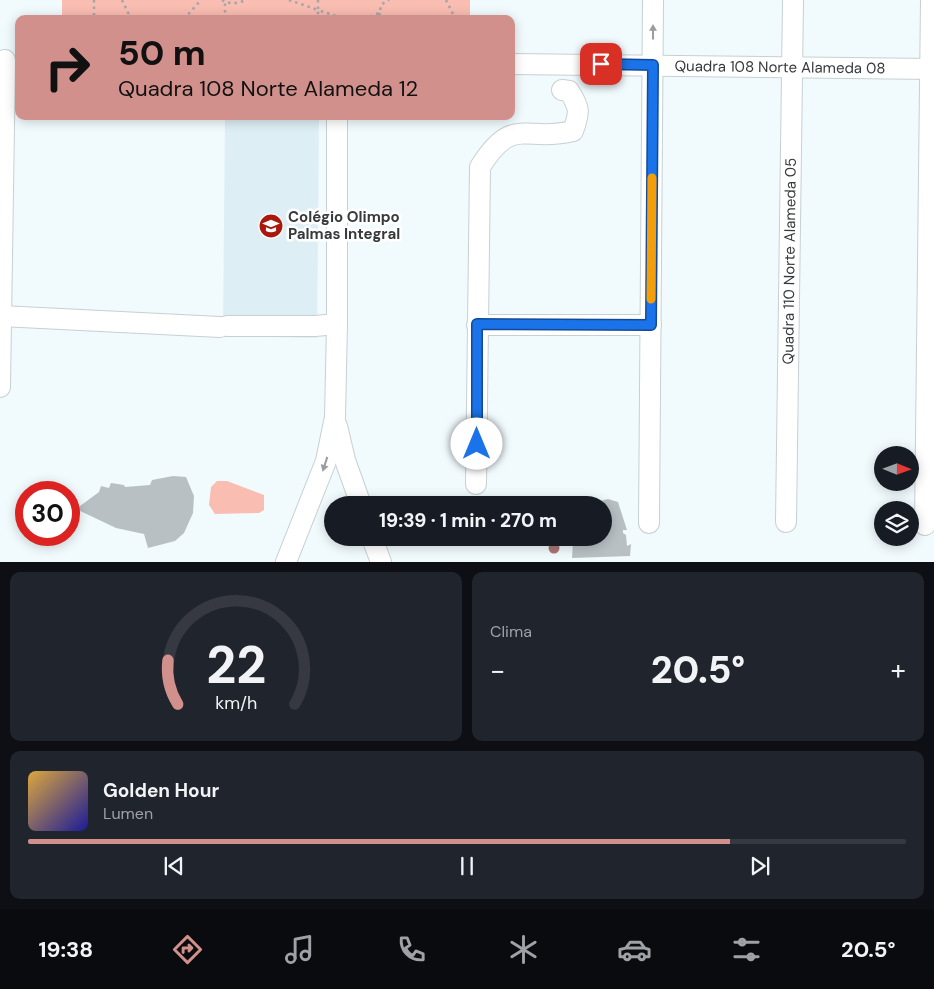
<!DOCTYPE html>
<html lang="pt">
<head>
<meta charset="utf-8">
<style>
  body { margin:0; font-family:"DM Sans",sans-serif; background:#20242c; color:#f1f3f6; height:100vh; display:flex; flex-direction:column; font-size:19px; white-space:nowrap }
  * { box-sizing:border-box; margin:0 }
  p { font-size:16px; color:#9ea1a6 }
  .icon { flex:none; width:28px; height:28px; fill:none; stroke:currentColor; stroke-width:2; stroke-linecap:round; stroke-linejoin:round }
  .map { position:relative; height:562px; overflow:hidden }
  .panel { display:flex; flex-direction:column; gap:10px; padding:10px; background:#0d0f14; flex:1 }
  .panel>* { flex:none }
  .hud { position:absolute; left:15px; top:15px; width:500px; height:105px; border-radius:10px; box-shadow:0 2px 12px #0003; background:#d1908c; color:#111; overflow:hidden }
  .needle { width:32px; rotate:91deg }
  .controls { position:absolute; left:874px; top:446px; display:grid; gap:10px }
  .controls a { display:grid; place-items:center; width:45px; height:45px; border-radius:50%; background:#171b24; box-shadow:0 2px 12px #0003; font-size:25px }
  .speed { position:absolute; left:15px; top:481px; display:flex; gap:10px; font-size:25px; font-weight:700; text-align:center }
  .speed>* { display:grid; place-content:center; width:65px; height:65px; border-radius:50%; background:#171b24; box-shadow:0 2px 12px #0003; line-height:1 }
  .speed .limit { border:8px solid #d22; background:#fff; color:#111 }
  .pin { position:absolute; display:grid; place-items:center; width:42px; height:42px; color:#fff; margin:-21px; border-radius:10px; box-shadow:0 2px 8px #0006 }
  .me { position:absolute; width:55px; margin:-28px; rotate:0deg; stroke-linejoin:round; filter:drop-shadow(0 0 4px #0008) }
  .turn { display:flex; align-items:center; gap:18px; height:105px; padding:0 20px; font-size:22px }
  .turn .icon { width:65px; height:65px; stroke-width:2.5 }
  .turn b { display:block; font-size:35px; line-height:42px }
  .big { font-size:38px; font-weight:800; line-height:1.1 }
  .panel .card { flex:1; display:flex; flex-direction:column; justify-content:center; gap:8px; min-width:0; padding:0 18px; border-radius:10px; background:#20242c }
  .panel .dial { align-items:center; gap:0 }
  .dial svg { height:130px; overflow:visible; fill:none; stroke:#363941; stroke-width:7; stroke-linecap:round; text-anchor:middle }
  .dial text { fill:#f1f3f6; stroke:none }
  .song { display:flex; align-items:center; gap:15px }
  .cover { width:60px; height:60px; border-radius:8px; background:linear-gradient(135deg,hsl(40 70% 55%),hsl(240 70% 35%)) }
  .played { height:5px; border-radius:2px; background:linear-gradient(90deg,#d1908c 80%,#363941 80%) }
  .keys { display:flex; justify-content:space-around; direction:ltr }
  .heat { display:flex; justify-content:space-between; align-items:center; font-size:28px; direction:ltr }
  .panel .tiles { flex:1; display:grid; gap:10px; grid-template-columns:1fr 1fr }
  .card:last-child { grid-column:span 2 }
  .trip { position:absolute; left:324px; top:496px; width:288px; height:50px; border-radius:25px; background:#171b24; box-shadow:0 2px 12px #0003; font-weight:800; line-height:50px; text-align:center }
  .tabs { display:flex; height:80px; justify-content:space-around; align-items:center; background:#090b0e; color:#9ea1a6 }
  .tabs .icon { width:35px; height:35px }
  .tabs .active { color:#d1908c }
  .tabs b { font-size:22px; color:#f1f3f6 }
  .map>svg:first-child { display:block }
</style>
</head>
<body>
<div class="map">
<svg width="934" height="562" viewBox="0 0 934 562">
  <rect width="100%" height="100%" fill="#f1fafd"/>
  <path fill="#ddeef5" d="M225,116H319L317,338L223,336Z"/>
  <path fill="#f9bdb2" d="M62,0H470V19H62Z
    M217,481H227L264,495V510L259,513L215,514L209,505L211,487Z"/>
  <path fill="#b8c0c4" d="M173,476L186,477L194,496L193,513L184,533L175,541L148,548L144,534L116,528L76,509L99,492L101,486L109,488L111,483L124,485L125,487L150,485L152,480Z
    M608,499L618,502L627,530H623V533L626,535L627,546L631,544L630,556L572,558L573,541H571V538H583L584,546V538H602V505L588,504Z
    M45,535H58V542H38Z"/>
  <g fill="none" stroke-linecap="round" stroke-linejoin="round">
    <defs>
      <g id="minor">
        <path id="s1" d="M511,64L934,69"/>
        <path d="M1,316L220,327"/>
        <path d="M477,325H651"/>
        <path d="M227,326H315L337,324"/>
        <path d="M0,387L5,60"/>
        <path d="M337,426L345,460L361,505"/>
        <path d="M476,484L480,167C513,114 525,143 573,131C580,112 580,108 569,91L562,90"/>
        <path id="s2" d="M786,522L793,0"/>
        <path d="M649,523L653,0"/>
        <path d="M925,525L931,0"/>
        <path d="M372,538L381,562"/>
        <path d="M286,562L326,461L335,417L337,324V116"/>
      </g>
    </defs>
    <use href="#minor" stroke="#c7d0d3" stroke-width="22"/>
    <path stroke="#a1a7aa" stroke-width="2.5" stroke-dasharray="2.5 4" stroke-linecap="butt" d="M94,0V19
      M122,0L131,19
      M222,0C230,5 239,3 246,0
      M289,0L318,10V19
      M318,0V10L345,19
      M446,0L453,14V19
      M379,13L381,19
      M184,19L201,0
      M225,19V2
      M364,19L379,13L382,4L389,0"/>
    <use href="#minor" stroke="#fff" stroke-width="20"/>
  </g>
  <circle fill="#a87774" cx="554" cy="548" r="5.5"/>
  <defs><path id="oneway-solid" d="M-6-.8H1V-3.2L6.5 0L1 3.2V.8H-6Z" transform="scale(1.25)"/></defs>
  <g fill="#9b9c9e">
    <use href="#oneway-solid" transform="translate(653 32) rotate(-90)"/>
    <use href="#oneway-solid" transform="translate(325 464) rotate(108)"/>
  </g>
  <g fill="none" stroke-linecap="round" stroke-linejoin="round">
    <defs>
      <path id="route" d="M477,444V324L651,325L653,65L601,64"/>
    </defs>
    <use href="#route" stroke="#114b97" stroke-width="12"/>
    <use href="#route" stroke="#1a73e8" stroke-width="9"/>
    <path stroke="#f59e0b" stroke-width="9" d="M651,299L652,178"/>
  </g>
  <defs>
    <symbol id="school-disc" viewBox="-11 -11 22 22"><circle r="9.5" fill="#a9180b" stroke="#fff"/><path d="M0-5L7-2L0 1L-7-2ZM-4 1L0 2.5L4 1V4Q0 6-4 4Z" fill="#fff"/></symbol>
  </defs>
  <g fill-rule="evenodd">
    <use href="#school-disc" x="257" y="212" width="28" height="28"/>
  </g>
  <g text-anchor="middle" stroke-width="5" stroke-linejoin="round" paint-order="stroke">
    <g font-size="15" fill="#373a3c" stroke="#fff">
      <text dy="5" stroke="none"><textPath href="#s1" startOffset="269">Quadra 108 Norte Alameda 08</textPath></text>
      <text dy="5" stroke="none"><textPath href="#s2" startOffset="261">Quadra 110 Norte Alameda 05</textPath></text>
    </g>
    <g font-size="15" font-weight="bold" fill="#373a3c" stroke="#fff" text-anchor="start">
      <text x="288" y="222">Colégio Olimpo<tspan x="288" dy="17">Palmas Integral</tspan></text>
    </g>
  </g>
</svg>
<div class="controls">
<a><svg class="needle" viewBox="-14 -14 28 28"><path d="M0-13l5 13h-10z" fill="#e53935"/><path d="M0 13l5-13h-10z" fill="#9ea1a6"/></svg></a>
<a><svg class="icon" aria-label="layers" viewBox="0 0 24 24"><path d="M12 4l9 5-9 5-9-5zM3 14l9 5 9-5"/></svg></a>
</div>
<div class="speed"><div class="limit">30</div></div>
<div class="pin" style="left:601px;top:64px;background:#d93025"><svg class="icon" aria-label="arrive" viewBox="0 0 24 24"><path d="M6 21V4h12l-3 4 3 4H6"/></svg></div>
<svg class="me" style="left:477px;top:444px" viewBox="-20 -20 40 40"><circle r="19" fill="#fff"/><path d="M0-13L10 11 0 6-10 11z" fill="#1a73e8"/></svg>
<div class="trip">19:39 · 1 min · 270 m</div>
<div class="hud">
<div class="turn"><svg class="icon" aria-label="right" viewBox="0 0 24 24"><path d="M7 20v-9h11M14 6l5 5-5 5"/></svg><div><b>50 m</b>Quadra 108 Norte Alameda 12</div></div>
</div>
</div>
<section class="panel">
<div class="tiles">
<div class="card dial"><svg viewBox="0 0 100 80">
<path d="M14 69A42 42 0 1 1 86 69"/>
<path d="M14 69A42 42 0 0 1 8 42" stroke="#d1908c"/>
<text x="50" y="56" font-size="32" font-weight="700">22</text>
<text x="50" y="72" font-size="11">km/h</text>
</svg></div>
<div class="card"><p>Clima</p>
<div class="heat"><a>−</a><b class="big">20.5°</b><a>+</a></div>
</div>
<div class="card">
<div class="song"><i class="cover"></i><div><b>Golden Hour</b><p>Lumen</p></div></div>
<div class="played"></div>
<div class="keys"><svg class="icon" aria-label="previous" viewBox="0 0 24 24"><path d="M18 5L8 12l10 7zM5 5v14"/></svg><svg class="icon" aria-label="pause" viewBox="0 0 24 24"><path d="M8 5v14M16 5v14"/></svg><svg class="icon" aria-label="next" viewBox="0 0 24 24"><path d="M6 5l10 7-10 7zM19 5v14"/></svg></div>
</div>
</div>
</section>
<nav class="tabs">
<b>19:38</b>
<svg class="icon active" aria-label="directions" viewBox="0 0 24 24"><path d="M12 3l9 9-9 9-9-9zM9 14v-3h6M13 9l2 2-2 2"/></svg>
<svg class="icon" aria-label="music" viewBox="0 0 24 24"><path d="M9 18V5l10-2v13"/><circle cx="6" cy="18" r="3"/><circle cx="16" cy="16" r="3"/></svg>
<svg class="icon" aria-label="phone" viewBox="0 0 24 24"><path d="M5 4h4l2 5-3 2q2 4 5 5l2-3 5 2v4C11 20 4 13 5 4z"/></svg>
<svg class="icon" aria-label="climate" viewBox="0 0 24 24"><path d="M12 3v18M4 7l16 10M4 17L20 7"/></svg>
<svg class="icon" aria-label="car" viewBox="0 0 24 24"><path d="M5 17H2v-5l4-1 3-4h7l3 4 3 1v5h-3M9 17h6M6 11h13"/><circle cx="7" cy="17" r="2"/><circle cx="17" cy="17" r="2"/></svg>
<svg class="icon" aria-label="filters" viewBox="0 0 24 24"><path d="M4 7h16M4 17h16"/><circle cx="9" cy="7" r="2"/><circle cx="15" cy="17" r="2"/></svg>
<b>20.5°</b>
</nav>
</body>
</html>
